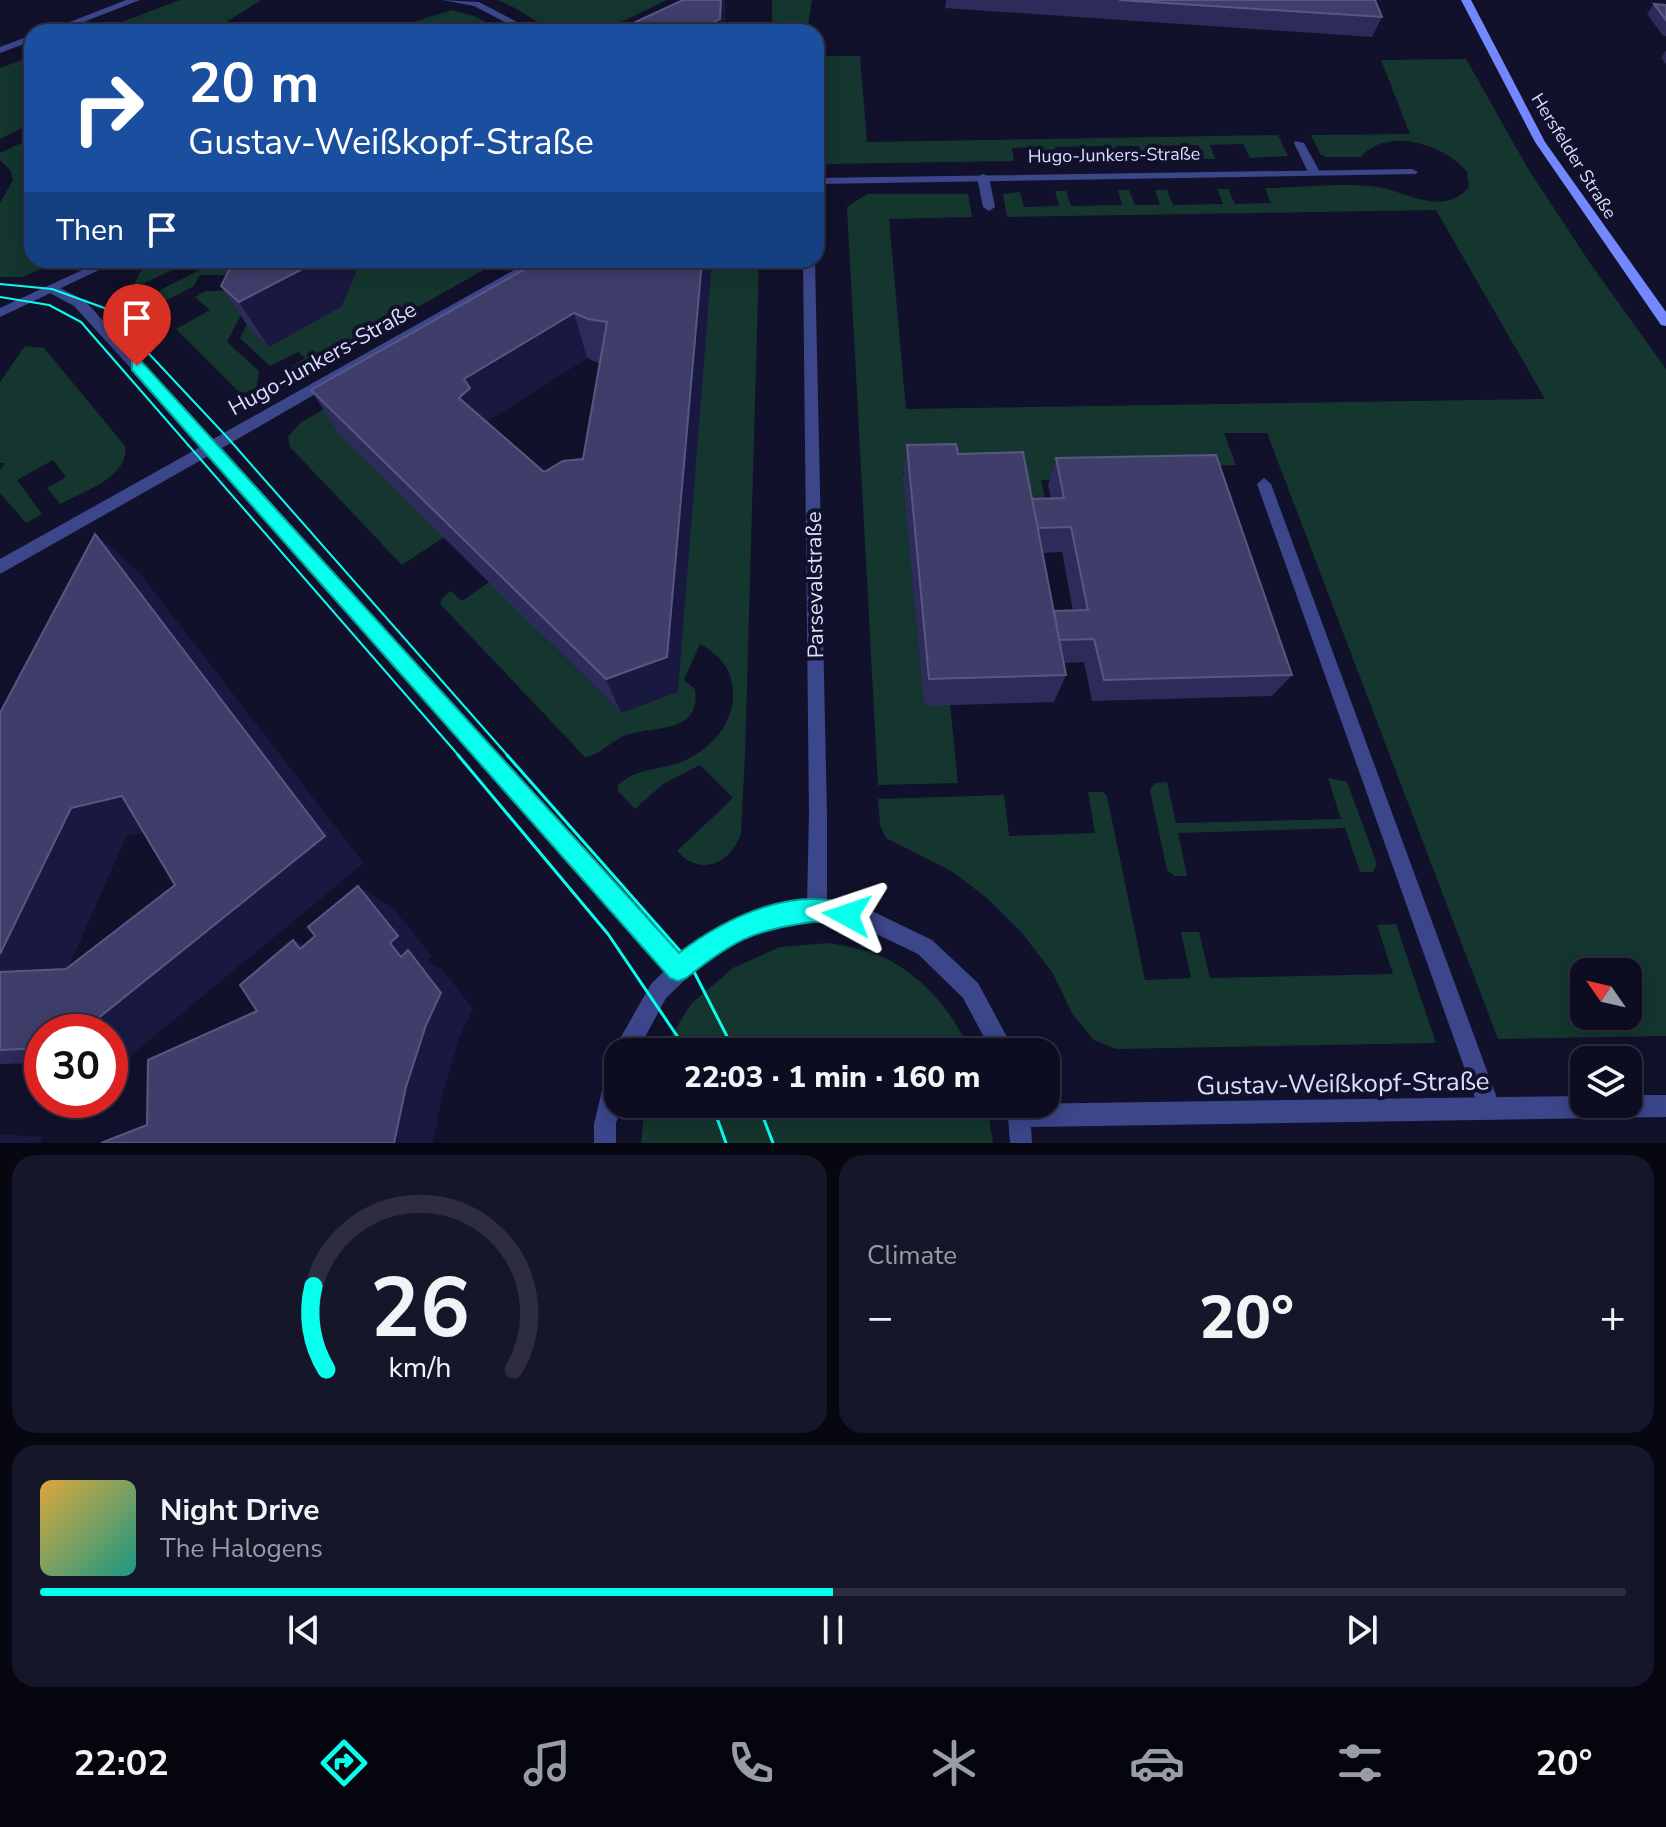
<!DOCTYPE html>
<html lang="en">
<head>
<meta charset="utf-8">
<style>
  body { margin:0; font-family:"Nunito Sans",sans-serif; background:#16162a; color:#f1f3f6; height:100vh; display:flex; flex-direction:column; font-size:30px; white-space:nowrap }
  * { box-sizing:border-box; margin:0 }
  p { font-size:26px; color:#9a9ca5 }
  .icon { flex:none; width:44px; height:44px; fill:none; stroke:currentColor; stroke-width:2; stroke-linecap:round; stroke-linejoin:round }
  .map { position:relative; height:1143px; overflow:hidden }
  .drawer { display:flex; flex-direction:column; gap:12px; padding:12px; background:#070712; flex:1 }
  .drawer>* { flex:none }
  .top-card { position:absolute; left:24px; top:24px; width:800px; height:244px; border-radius:24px; box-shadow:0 4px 20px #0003,0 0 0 2px #2d2d3f; background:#1a4fa0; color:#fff; overflow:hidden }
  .needle { width:52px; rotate:304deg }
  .fabs { position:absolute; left:1570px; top:958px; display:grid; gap:16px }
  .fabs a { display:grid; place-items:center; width:72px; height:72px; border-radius:16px; background:#0d0d21; box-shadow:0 4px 20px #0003,0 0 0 2px #2d2d3f; font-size:40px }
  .speed { position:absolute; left:24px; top:1014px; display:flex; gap:16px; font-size:40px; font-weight:700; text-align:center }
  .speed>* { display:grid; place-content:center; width:104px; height:104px; border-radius:50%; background:#0d0d21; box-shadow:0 4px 20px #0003,0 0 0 2px #2d2d3f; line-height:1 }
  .speed .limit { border:12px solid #d22; background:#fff; color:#111 }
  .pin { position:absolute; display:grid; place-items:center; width:68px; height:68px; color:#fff; margin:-82px -34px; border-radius:50% 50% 50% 0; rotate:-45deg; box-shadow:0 0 8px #0007 }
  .pin .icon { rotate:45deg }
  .me { position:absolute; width:88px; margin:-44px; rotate:275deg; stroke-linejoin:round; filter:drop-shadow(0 0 6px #0008) }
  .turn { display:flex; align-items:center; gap:28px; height:168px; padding:0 32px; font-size:36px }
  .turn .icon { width:104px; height:104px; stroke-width:2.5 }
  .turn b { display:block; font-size:56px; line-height:68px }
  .then { display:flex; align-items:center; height:76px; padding:0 32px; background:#0003; gap:16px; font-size:30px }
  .big { font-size:60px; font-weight:800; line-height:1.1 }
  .drawer .card { flex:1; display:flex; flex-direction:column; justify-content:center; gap:12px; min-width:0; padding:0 28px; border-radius:24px; background:#16162a }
  .drawer .dial { align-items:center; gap:0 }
  .dial svg { height:208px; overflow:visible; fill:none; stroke:#2d2d3f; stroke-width:7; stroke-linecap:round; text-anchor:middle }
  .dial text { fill:#f1f3f6; stroke:none }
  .song { display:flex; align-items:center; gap:24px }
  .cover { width:96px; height:96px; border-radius:12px; background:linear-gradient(135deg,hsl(40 70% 55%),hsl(170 70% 35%)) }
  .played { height:8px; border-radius:4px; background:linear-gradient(90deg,#08ffee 50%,#2d2d3f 50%) }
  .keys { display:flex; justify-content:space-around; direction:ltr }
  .heat { display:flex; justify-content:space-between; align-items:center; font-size:44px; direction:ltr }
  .drawer .tiles { flex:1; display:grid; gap:12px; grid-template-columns:1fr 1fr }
  .card:last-child { grid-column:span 2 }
  .trip { position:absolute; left:604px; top:1038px; width:456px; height:80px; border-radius:24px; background:#0d0d21; box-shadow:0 4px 20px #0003,0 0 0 2px #2d2d3f; font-weight:800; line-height:80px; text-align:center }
  .tab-bar { display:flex; height:128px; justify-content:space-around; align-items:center; background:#05050d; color:#9a9ca5 }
  .tab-bar .icon { width:56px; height:56px }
  .tab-bar .on { color:#08ffee }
  .tab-bar b { font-size:36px; color:#f1f3f6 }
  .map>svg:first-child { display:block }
</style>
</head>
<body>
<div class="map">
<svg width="1666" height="1143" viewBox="0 0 1666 1143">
  <rect width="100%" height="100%" fill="#11112c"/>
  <path fill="#14362f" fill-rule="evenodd" d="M180,0H261L211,32H95Z
    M497,0H667C631,16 587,46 547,27C530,19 515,6 497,0Z
    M772,0H812L807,32L762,31L772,26Z
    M451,10L475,16L503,32H412L417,21Z
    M32,56V123L0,139V68Z
    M823,56H860L867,142L1278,135L1288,156L1250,158L1243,144L1210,145L1215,159H1204L1198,145L1151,146L1155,159H1144L1139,146H1115L1119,160H1108L1103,146L1055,147L1058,161H1047L1043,147L1012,148L1014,161L826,164Z
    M1466,59L1530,172L1592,266L1666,369V1036L1498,1039L1267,433H1224L1236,465L1197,466L1199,476L1041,480L1049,519L958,470L903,472L924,705H950L958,783L878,785L847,207L867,194H968L972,217L889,219L906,409L1545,399L1436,210L1007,217L1003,194L1020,192L1024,207L1059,206L1055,191H1066L1071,206L1122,205L1118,190H1129L1135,205H1160L1155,190H1167L1173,205L1223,204L1217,189H1228L1235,204L1271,203L1265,188C1298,188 1345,182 1377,187C1406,191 1443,218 1469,187L1467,172C1445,144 1387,126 1361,157H1326L1321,155L1311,135L1410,134L1381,60ZM1584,972H1628V1016H1584Z
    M32,138V260H62L22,277H0V203L13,180L10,170L0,160V153Z
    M155,260H193L132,289L140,272Z
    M220,260H237L230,275H200L194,286L158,305L154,300V295L162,289Z
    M442,260L500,261L299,373L291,367L305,358L298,352L270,366L240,338L265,290L341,307L360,263H437Z
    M711,260H719L723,268L736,260H759L745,756L741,833C731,864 700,877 677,851L733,798L700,765L663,784L635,809L618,791V785C638,767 658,771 681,762C710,750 734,725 733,692C733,670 719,654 700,644L684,680L695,689C702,736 650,725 624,736C611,741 599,756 585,757L440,604L443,597L451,591L462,601L489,582L621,713Z
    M254,290L227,342L259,371L256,392L240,393L176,329L210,310L195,297L206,291Z
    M480,318L444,537L402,565L290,447L288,437L300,423Z
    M25,346L44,348L125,446C130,477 82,492 60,504L47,488L66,477L53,460L17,480L42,514L26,523L0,493V470L5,463H0V382Z
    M1328,778L1347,782L1377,864L1373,872H1360L1345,828L1178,833L1187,876H1175L1167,870L1150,790L1155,783L1167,782L1176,823L1341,819Z
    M1088,792H1103L1107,796L1145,980L1191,978L1181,932H1199L1210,978L1393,974L1377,925L1396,924L1436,1043L1116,1049L1094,1040L1073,1015L1052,972L1022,933L988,899L953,872L886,838L880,825L878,799L1004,795L1009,836L1095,833Z
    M829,943C845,946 863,949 878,955C920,972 953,1012 971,1052H661L691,1004L733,968L780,947Z
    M645,1104H987L993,1143H641Z"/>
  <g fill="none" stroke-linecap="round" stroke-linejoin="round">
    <path fill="#3c468b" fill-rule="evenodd" d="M126,0H140L58,32H44Z
      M442,0L479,2L536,32H524L474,6Z
      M32,35V41L0,53V47Z
      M1295,141L1304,143L1320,172L1318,174L1308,172L1294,143Z
      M983,174L989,177L995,207L989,211L983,207L977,177Z
      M1264,478L1271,484L1501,1109L1498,1117L1490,1120L1482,1117L1479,1109L1257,484Z"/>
    <path fill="#3c468b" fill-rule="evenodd" d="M1412,169L1418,172L1416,174L816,184V178Z
      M532,260H547L222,448L680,956L697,940L751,914L807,903L809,814L803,260H815L827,814V904L872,911L932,940L978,983L1015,1052H992L963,998L918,954L870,931L815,922L759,931L712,954L666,998L637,1052H618V1104H621L616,1124V1143H594V1124L607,1070L610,1062L617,1059L614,1052L617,1044L651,984L665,970L210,455L0,574V559L202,446L74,306L48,292V286H56L84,300L213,439Z
      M1628,1095H1666V1117L1031,1127L1032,1143H1010L1007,1104L1584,1096V1104H1628Z"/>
    <path fill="#3c468b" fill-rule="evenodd" d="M104,260H120L0,317V308Z"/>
    <path fill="#7387ff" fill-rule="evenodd" d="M1461,0H1471L1545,142L1666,312V326L1661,325L1535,142Z"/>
    <path stroke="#08ffee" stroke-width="2" d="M0,284L52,289L107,309L227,437L509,757
      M0,297L49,305L81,322L460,757"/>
    <path stroke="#08ffee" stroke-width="3" d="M458,755L608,934L688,1052
      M507,755L688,960L735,1052
      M712,1104L726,1143
      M758,1104L773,1143"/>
  </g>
  <path fill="#2c2b59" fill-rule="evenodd" d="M946,0H1375L1382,17L1372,37L945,8Z
    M1654,4L1666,5V36H1663L1647,14Z
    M1666,50V64L1661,58Z
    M234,260H361L341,307L269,347L251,331L221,286Z
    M712,260L678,692L621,713L339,434L311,390ZM587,358L600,364L583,459L544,472L486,422Z
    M907,445L1032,499H1051L1048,485L1056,458L1292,675L1272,696L1092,701L1084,662L1064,663L1066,675L1054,702L924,706L903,478ZM1062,552L1073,611H1054L1043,553Z
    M95,534L140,574L363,863L126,1059L110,1060V1032H42V1063L0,1064V713ZM143,832L175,885L68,967L126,836Z"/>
  <path fill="#191840" d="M721,0H725L726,32H712L711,24Z
    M317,260H361L341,307L269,347L239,302Z
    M702,260H712L678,692L621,713L606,679Z
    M574,313L587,358L485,423L459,398L464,379Z
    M95,534L140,574L363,863L126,1059L110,1056V1032H81L325,836Z
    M122,796L173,825L126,836L58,990L0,975V954L71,808Z
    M358,886L394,909L432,956L427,961L442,969L473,1009L459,1038L442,1096L433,1143H394L401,957L390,943Z
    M293,940L335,960L300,949Z
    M0,1134L43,1137L40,1143H0Z"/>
  <path fill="#3f3e6b" stroke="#585782" stroke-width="2" fill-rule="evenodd" d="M683,0H721L720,19L711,24L719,28V32H614Z
    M1119,0H1375L1382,17Z
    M1654,4L1666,5V20Z
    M234,260H317L316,262L239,302L221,286Z
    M541,260H702L667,657L606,679L311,390ZM574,313L588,319L607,322L583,459L563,461L544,472L459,398L470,388L464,379Z
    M956,444L958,454L1023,452L1066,675L929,679L907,445Z
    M1216,455L1292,675L1104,680L1094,639L1059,640L1054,611L1088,610L1071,527L1038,528L1032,499L1064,498L1056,458Z
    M95,534L325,836L81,1032H42V1048L0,1050V972L66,969L175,885L122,796L71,808L0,954V713Z
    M358,886L398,936L390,943L401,957L408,950L441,993L426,1025L406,1087L394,1143H101L147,1125L148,1060L257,1011L240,985L293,940L300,949L315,936L308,927Z"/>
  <path fill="#08ffee" stroke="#05a69b" stroke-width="2" d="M137,360L142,362L679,953C725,918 796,883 855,907L859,915L855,923C841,929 827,920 812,922C752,930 733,941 686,978L678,981L670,978L132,370V362Z"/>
  <g text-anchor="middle" stroke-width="8" stroke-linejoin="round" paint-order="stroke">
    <g font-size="18" fill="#dcdeff" stroke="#11112c">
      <text transform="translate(1114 155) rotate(-1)" y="6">Hugo-Junkers-Straße</text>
      <text transform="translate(1574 156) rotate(58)" y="6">Hersfelder Straße</text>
    </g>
    <g font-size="22" fill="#dcdeff" stroke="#11112c">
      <text transform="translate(322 358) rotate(-29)" y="8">Hugo-Junkers-Straße</text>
      <text transform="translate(814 585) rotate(-91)" y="8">Parsevalstraße</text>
    </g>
    <g font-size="26" fill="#dcdeff" stroke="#11112c">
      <text transform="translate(1343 1083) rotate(-1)" y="9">Gustav-Weißkopf-Straße</text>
    </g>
  </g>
</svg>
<div class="fabs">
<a><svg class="needle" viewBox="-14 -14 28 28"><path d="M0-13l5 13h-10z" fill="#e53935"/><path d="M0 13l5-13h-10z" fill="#9a9ca5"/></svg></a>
<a><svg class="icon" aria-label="layers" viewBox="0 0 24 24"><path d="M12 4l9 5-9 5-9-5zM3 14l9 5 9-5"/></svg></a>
</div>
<div class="speed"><div class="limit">30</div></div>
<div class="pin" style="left:137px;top:366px;background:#d93025"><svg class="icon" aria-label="arrive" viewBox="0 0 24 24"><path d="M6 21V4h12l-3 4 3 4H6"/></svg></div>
<svg class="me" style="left:847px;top:915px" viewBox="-20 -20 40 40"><path d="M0-17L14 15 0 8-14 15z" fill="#08ffee" stroke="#fff" stroke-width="4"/></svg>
<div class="trip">22:03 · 1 min · 160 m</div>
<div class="top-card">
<div class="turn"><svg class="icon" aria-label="right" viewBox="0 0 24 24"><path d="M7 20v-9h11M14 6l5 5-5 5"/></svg><div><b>20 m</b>Gustav-Weißkopf-Straße</div></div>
<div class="then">Then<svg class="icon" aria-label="arrive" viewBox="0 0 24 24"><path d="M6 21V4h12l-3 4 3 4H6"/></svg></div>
</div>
</div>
<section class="drawer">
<div class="tiles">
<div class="card dial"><svg viewBox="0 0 100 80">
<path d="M14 69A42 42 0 1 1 86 69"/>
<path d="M14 69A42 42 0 0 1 9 37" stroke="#08ffee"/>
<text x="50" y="56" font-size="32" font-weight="700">26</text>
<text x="50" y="72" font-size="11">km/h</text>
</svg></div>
<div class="card"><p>Climate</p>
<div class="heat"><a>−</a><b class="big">20°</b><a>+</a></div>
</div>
<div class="card">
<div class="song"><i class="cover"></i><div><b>Night Drive</b><p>The Halogens</p></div></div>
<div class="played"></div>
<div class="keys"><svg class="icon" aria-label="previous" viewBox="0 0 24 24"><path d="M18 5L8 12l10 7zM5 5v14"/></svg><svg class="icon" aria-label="pause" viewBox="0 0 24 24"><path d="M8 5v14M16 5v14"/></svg><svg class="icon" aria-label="next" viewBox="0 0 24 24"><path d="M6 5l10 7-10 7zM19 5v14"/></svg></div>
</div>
</div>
</section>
<nav class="tab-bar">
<b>22:02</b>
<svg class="icon on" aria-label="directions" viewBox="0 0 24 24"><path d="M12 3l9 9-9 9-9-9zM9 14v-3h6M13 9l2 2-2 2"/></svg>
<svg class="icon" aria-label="music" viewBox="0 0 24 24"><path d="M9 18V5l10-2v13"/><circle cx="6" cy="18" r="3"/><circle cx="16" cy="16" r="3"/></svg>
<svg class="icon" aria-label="phone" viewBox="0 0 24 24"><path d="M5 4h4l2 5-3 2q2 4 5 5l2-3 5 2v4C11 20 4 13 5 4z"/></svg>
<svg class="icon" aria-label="climate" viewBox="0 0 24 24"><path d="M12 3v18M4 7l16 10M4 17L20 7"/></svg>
<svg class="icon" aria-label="car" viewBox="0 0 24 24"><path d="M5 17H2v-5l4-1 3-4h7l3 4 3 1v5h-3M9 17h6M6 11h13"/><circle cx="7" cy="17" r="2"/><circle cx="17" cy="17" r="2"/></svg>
<svg class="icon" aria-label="filters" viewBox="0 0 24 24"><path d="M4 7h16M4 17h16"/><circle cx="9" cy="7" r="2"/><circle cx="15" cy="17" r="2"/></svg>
<b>20°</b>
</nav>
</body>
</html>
